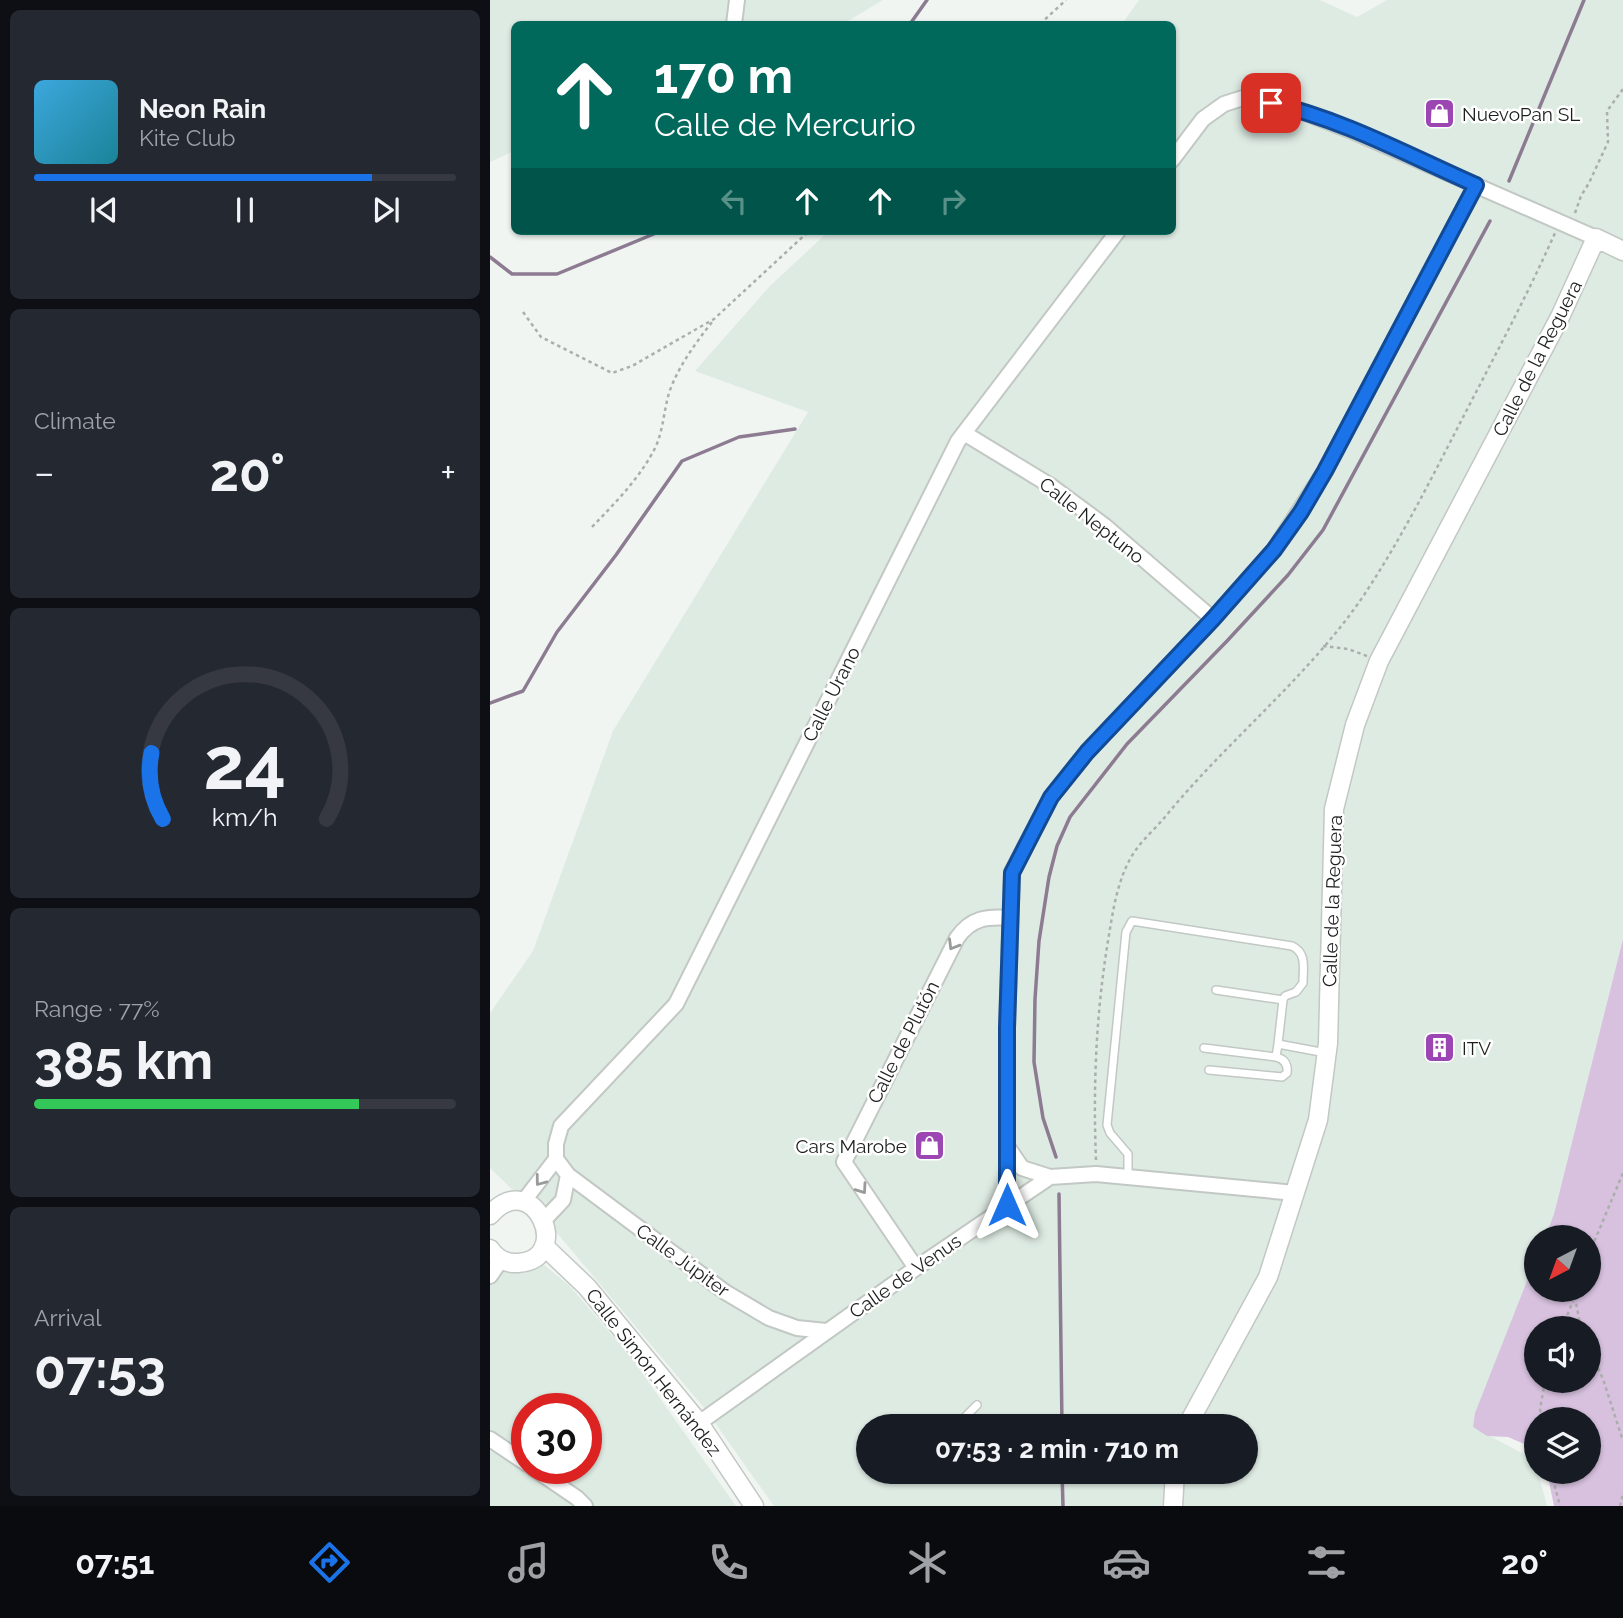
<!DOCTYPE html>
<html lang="en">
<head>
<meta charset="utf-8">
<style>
  body { margin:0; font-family:Raleway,sans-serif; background:#242831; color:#f1f3f6; height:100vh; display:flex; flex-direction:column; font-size:26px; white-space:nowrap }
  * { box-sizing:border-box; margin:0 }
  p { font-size:23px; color:#9ea1a6 }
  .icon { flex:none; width:38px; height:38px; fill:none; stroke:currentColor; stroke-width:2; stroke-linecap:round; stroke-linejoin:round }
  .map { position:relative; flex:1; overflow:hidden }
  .details { display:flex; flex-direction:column; gap:10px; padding:10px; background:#0d0f14; width:490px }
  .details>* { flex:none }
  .banner { position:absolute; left:21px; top:21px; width:665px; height:214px; border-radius:10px; box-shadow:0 2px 5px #0004; background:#00695c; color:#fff; overflow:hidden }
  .needle { width:46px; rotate:221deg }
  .tools { position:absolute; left:1034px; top:1225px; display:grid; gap:14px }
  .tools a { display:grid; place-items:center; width:77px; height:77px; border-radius:50%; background:#171b24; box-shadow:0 2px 5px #0004; font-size:35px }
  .speed { position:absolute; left:21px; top:1393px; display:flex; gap:14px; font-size:35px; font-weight:700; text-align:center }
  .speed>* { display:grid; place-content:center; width:91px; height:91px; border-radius:50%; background:#171b24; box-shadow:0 2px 5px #0004; line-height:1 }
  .speed .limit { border:10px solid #d22; background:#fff; color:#111 }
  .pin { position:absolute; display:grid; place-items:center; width:60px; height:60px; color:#fff; margin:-30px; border-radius:14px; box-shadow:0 4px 10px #0006 }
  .me { position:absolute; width:77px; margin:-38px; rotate:0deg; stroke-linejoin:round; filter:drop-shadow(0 0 5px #0008) }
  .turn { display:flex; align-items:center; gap:24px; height:147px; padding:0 28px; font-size:32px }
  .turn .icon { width:91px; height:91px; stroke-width:2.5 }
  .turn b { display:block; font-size:49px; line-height:60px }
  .lanes { display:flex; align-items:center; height:66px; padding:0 28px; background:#0003; justify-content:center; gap:35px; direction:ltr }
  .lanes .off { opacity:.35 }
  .big { font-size:52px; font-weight:700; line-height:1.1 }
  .details .card { flex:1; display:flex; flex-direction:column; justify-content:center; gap:10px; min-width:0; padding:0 24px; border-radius:10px; background:#242831 }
  .details .dial { align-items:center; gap:0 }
  .dial svg { height:182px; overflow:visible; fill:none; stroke:#363941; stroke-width:7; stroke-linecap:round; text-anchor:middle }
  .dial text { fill:#f1f3f6; stroke:none }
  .song { display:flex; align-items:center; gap:21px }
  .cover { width:84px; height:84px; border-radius:10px; background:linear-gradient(135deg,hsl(200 70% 55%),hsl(190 70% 35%)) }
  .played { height:7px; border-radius:4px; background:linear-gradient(90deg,#1a73e8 80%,#363941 80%) }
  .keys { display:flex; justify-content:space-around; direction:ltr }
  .heat { display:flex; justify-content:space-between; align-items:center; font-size:38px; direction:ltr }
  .charge { height:10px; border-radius:5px; background:linear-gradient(90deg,#34c759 77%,#363941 0) }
  .trip { position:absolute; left:366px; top:1414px; width:402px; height:70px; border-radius:35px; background:#171b24; box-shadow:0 2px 5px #0004; font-weight:700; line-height:70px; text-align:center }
  .tab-bar { display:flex; height:112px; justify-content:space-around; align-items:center; background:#090b0e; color:#9ea1a6 }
  .tab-bar .icon { width:49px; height:49px }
  .tab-bar .current { color:#1a73e8 }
  .tab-bar b { font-size:32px; color:#f1f3f6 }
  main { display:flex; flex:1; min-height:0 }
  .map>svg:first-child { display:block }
</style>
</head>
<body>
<main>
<section class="details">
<div class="card">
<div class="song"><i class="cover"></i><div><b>Neon Rain</b><p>Kite Club</p></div></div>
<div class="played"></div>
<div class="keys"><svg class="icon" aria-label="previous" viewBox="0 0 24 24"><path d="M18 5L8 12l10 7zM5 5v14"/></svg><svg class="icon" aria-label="pause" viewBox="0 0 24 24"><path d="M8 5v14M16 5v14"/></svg><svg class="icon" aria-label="next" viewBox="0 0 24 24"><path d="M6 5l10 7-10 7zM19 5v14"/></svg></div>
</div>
<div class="card"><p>Climate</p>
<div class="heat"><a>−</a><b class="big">20°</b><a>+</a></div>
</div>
<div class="card dial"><svg viewBox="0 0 100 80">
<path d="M14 69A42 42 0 1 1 86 69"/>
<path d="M14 69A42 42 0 0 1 9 40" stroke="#1a73e8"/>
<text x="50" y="56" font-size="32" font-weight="700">24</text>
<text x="50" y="72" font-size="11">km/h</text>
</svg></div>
<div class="card"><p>Range · 77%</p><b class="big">385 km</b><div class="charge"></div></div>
<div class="card"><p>Arrival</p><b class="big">07:53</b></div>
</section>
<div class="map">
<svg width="1133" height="1506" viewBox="0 0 1133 1506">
  <rect width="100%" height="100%" fill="#f0f5f2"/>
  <path fill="#deebe3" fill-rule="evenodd" d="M0,0H393L353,24H24V151L0,162Z
    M649,0H830L867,17L897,0H1133V939L1064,1214L1055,1237H1046V1260L983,1427L1045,1460L1057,1506H284L215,1409L67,1233L52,1208L30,1197L0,1168V1013L43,951L123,731L318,412L205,371L280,286L339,231H682V24H632ZM378,1426H756V1472H378Z
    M0,1256L49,1261L79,1285L143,1360L246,1506H0ZM37,1409H96V1468H37Z"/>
  <path fill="#d7c1de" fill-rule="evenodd" d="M1133,939V1506H1064L1057,1472H1099V1419H1046V1449L1018,1437L997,1436L983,1427L985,1413L1046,1258V1290H1099V1237H1055L1064,1214ZM1046,1328H1099V1381H1046Z"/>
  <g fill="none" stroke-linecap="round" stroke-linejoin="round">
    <path stroke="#8c7b91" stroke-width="3.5" d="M420,24L437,0
      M1019,181L1094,0
      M0,257L22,274H67L171,231
      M0,703L33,691L67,632L126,555L192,461L249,437L305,429
      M566,1157L553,1118L544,1062L545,999L549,941L559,877L567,846L580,817L637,744L737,641L798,575L833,530L1000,221
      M569,1194L572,1426
      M572,1472L573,1506"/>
    <defs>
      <path id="service" d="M726,990L793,1000
        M714,1048L786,1057L788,1044
        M719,1070L792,1077L797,1073C798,1065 795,1059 786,1057
        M638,1177V1154L620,1133L617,1125L636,932L642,921L802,946C817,953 813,968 813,983L806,992L795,996L793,1000L788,1044L836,1053
        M466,1426L487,1405"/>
      <path id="minor" d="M244,24L247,0
        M682,160L713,119L734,104L756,97L806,109L862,131L1106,238
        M474,433L561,486L615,526L723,619
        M517,1146L532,1168L560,1177
        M66,1159V1144L71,1126L186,1004L468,441L628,231
        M66,1159L78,1175L235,1292L279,1318L307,1328L336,1331
        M33,1202L66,1159
        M517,1205V1028L522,872L561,797L597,752L723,619L784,550L835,471L986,185
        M54,1220L73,1200L78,1175
        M426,1268L354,1162L467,938C481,918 497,916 520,918
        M0,1276L11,1260
        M209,1423L426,1268L560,1177L606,1174L805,1193
        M0,1439L37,1464
        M43,1468L87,1498L95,1506"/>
      <path id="tertiary" d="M0,1215C44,1165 85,1260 28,1263C16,1264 6,1258 0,1249
        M54,1246L97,1287L209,1423L264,1506
        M697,1426L778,1277L828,1120L838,1043L844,809L865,725L889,661L1070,317L1106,238L1133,251
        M683,1506L685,1472"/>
    </defs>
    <use href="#service" stroke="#c2c8c4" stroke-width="10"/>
    <use href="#minor" stroke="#c2c8c4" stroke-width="18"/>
    <use href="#tertiary" stroke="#c2c8c4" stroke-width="21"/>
    <path stroke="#abafac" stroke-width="2.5" stroke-dasharray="3.5 3.5" stroke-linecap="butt" d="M550,24L576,0
      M1085,213L1091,196L1099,183L1118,142L1117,111L1133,89
      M33,312L51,337L122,373L142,366L224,319L319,231
      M102,527C125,503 147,481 163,452C174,432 173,411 180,390C190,364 205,344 222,322
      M833,646L858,649L877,656
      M606,1160C603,1087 606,1013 618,941C623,911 627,880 643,854C652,840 665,829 675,817C737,741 816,679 872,598C909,543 939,483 969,425C1002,361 1036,298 1065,233
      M1099,1254L1133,1173
      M1087,1290L1085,1298L1091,1328
      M1072,1328L1083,1301
      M1099,1349L1113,1379L1133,1441
      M1052,1419L1050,1409L1055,1381
      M1061,1472L1070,1506
      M1130,1506L1133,1494"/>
    <use href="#service" stroke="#fff" stroke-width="7"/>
    <use href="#minor" stroke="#fff" stroke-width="14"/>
    <use href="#tertiary" stroke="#fff" stroke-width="18"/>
  </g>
  <defs><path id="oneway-chevron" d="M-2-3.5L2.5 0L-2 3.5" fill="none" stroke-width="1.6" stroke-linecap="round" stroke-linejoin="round" transform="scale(1.75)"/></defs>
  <g stroke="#999a9a">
    <use href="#oneway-chevron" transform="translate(463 945) rotate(121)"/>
    <use href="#oneway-chevron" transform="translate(50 1181) rotate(127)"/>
    <use href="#oneway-chevron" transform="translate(372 1189) rotate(55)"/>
  </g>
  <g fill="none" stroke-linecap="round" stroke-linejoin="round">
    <defs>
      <path id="route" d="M517,1205V1028L522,873L561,797L597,752L723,619L784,550L811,512L835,471L986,185C920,156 852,119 781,103"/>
    </defs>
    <use href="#route" stroke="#114b97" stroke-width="18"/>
    <use href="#route" stroke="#1a73e8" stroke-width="12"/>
  </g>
  <defs>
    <symbol id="shop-square" viewBox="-11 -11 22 22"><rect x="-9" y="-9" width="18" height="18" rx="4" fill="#9c46b3" stroke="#fff"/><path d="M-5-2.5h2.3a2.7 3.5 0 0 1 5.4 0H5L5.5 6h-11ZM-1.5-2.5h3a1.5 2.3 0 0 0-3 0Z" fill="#fff"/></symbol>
    <symbol id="building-square" viewBox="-11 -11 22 22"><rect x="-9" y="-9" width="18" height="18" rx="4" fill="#9c46b3" stroke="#fff"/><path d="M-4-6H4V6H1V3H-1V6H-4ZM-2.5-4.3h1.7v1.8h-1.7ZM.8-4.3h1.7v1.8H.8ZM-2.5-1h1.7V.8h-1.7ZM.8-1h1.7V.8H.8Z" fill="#fff"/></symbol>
  </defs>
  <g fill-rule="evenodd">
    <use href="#shop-square" x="932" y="96" width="35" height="35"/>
    <use href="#building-square" x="932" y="1030" width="35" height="35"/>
    <use href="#shop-square" x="422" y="1128" width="35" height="35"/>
  </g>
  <g text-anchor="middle" stroke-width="5" stroke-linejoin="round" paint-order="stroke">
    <g font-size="19" fill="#1d1f1e" stroke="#fff" text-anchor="start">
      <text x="972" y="121">NuevoPan SL</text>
      <text x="972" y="1055">ITV</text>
      <text x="417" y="1153" text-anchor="end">Cars Marobe</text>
    </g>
    <g font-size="19" fill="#1d1f1e" stroke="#fff">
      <text transform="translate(1047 358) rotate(-63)" y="7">Calle de la Reguera</text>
      <text transform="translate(602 520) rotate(38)" y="7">Calle Neptuno</text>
      <text transform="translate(341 694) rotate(-63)" y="7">Calle Urano</text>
      <text transform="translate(842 901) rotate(-88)" y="7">Calle de la Reguera</text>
      <text transform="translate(413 1042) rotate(-63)" y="7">Calle de Plutón</text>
      <text transform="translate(193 1260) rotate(36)" y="7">Calle Júpiter</text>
      <text transform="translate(415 1276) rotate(-35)" y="7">Calle de Venus</text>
      <text transform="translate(164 1372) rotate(52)" y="7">Calle Simón Hernández</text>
    </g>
  </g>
</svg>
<div class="tools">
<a><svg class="needle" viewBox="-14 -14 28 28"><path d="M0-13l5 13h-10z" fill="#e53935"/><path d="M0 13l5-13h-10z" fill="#9ea1a6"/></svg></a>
<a><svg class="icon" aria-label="sound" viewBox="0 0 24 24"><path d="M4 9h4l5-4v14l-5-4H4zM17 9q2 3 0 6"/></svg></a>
<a><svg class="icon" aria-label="layers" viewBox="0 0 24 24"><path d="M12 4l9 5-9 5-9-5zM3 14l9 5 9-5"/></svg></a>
</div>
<div class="speed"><div class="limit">30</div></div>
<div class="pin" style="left:781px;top:103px;background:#d93025"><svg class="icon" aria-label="arrive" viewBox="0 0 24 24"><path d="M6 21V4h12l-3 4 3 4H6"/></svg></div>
<svg class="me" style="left:517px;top:1205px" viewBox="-20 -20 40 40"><path d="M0-17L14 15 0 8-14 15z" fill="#1a73e8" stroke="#fff" stroke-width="4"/></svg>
<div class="trip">07:53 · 2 min · 710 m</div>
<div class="banner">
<div class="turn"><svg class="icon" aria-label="ahead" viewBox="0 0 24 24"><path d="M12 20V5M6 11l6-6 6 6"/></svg><div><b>170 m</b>Calle de Mercurio</div></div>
<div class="lanes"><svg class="icon off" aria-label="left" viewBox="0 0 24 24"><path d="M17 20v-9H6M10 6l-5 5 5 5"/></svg><svg class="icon" aria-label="ahead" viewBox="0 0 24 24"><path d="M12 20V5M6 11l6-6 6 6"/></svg><svg class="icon" aria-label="ahead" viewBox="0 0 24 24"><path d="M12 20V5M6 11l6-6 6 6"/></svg><svg class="icon off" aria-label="right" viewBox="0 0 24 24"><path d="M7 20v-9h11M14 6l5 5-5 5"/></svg></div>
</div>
</div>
</main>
<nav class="tab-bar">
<b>07:51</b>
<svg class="icon current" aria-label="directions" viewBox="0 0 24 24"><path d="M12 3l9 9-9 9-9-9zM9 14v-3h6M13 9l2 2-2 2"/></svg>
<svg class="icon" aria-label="music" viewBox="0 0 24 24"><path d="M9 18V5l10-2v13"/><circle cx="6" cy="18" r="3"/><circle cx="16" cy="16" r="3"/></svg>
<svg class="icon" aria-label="phone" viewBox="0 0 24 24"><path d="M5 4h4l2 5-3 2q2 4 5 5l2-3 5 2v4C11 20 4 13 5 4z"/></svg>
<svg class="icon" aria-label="climate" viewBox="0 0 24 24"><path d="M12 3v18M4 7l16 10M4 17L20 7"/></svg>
<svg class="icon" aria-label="car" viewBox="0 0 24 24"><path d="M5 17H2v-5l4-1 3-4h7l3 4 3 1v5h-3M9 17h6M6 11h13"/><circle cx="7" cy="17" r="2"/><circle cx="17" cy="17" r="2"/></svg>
<svg class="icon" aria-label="filters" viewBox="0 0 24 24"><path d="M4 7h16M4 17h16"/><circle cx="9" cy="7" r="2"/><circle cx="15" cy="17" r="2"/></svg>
<b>20°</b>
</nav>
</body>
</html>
